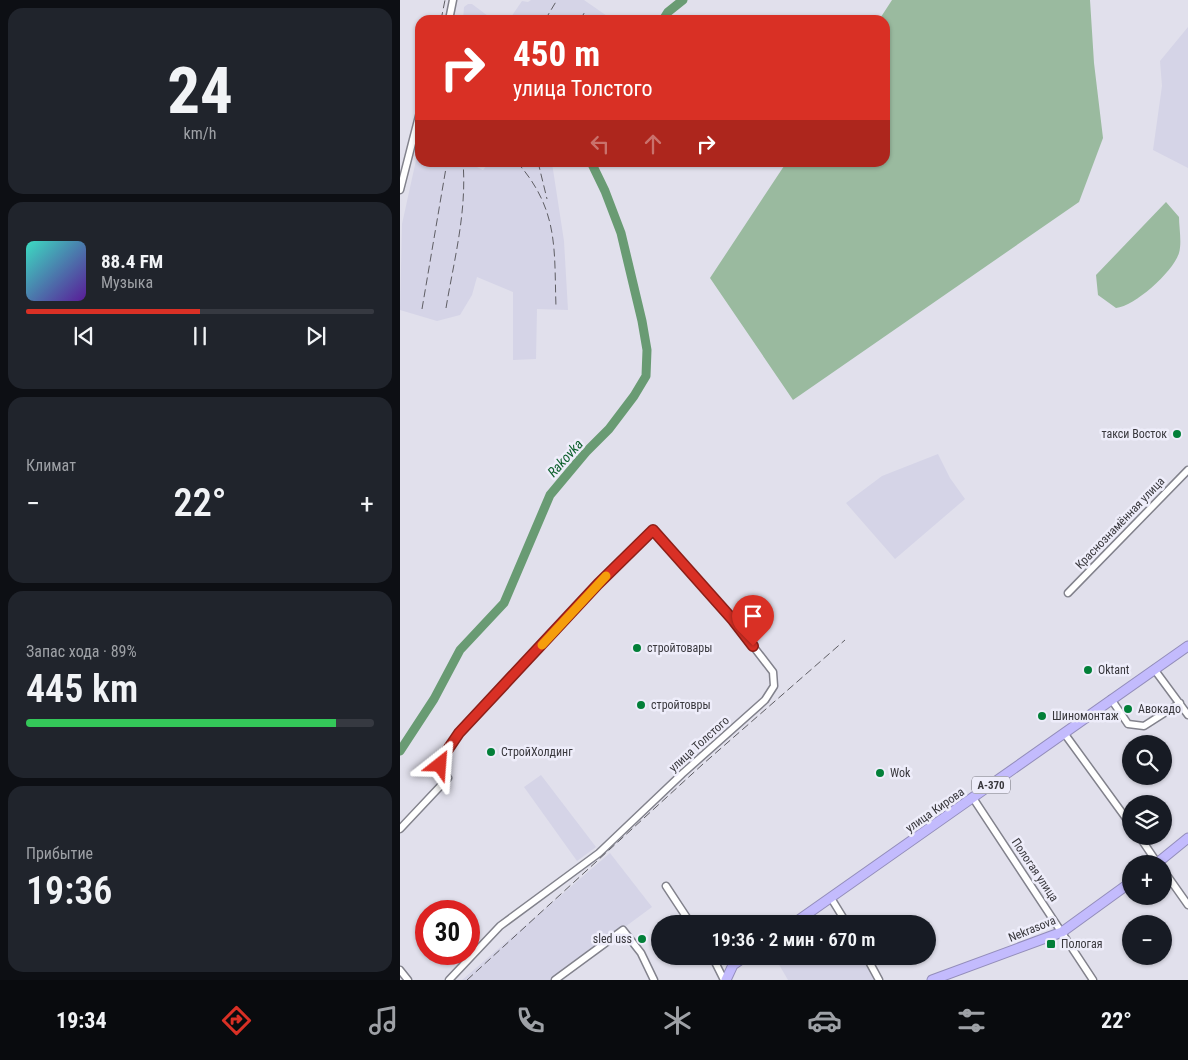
<!DOCTYPE html>
<html lang="ru">
<head>
<meta charset="utf-8">
<style>
  body { margin:0; font-family:"Roboto Condensed",sans-serif; background:#20242c; color:#f1f3f6; height:100vh; display:flex; flex-direction:column; font-size:19px; white-space:nowrap }
  * { box-sizing:border-box; margin:0 }
  p { font-size:16px; color:#9ea1a6 }
  .icon { flex:none; width:28px; height:28px; fill:none; stroke:currentColor; stroke-width:2; stroke-linecap:round; stroke-linejoin:round }
  .map { position:relative; flex:1; overflow:hidden }
  .panel { display:flex; flex-direction:column; gap:8px; padding:8px; background:#0d0f14; width:400px }
  .panel>* { flex:none }
  .top-card { position:absolute; left:15px; top:15px; width:475px; height:152px; border-radius:15px; box-shadow:0 1px 4px #0004; background:#d93025; color:#fff; overflow:hidden }
  .tools { position:absolute; left:722px; top:735px; display:grid; gap:10px }
  .tools a { display:grid; place-items:center; width:50px; height:50px; border-radius:50%; background:#171b24; box-shadow:0 1px 4px #0004; font-size:25px }
  .speed { position:absolute; left:15px; top:900px; display:flex; gap:10px; font-size:25px; font-weight:700; text-align:center }
  .speed>* { display:grid; place-content:center; width:65px; height:65px; border-radius:50%; background:#171b24; box-shadow:0 1px 4px #0004; line-height:1 }
  .speed .limit { border:8px solid #d22; background:#fff; color:#111 }
  .pin { position:absolute; display:grid; place-items:center; width:42px; height:42px; color:#fff; margin:-51px -21px; border-radius:50% 50% 50% 0; rotate:-45deg; box-shadow:0 0 5px #0007 }
  .pin .icon { rotate:45deg }
  .me { position:absolute; width:55px; margin:-28px; rotate:28deg; stroke-linejoin:round; filter:drop-shadow(0 0 4px #0008) }
  .turn { display:flex; align-items:center; gap:18px; height:105px; padding:0 15px; font-size:22px }
  .turn .icon { width:65px; height:65px; stroke-width:2.5 }
  .turn b { display:block; font-size:35px; line-height:42px }
  .lanes { display:flex; align-items:center; height:48px; padding:0 15px; background:#0003; justify-content:center; gap:25px; direction:ltr }
  .lanes .off { opacity:.35 }
  .big { font-size:38px; font-weight:600; line-height:1.1 }
  .panel .card { flex:1; display:flex; flex-direction:column; justify-content:center; gap:8px; min-width:0; padding:0 18px; border-radius:15px; background:#20242c }
  .panel .dial { align-items:center; gap:0 }
  .dial b { font-size:65px; line-height:1 }
  .song { display:flex; align-items:center; gap:15px }
  .cover { width:60px; height:60px; border-radius:8px; background:linear-gradient(135deg,hsl(170 70% 55%),hsl(270 70% 35%)) }
  .played { height:5px; border-radius:2px; background:linear-gradient(90deg,#d93025 50%,#363941 50%) }
  .keys { display:flex; justify-content:space-around; direction:ltr }
  .heat { display:flex; justify-content:space-between; align-items:center; font-size:28px; direction:ltr }
  .charge { height:8px; border-radius:4px; background:linear-gradient(90deg,#34c759 89%,#363941 0) }
  .trip { position:absolute; left:251px; top:915px; width:285px; height:50px; border-radius:25px; background:#171b24; box-shadow:0 1px 4px #0004; font-weight:600; line-height:50px; text-align:center }
  .menu { display:flex; height:80px; justify-content:space-around; align-items:center; background:#090b0e; color:#9ea1a6 }
  .menu .icon { width:35px; height:35px }
  .menu .selected { color:#d93025 }
  .menu b { font-size:22px; color:#f1f3f6 }
  main { display:flex; flex:1; min-height:0 }
  .map>svg:first-child { display:block }
</style>
</head>
<body>
<main>
<section class="panel">
<div class="card dial"><b>24</b><p>km/h</p></div>
<div class="card">
<div class="song"><i class="cover"></i><div><b>88.4 FM</b><p>Музыка</p></div></div>
<div class="played"></div>
<div class="keys"><svg class="icon" aria-label="previous" viewBox="0 0 24 24"><path d="M18 5L8 12l10 7zM5 5v14"/></svg><svg class="icon" aria-label="pause" viewBox="0 0 24 24"><path d="M8 5v14M16 5v14"/></svg><svg class="icon" aria-label="next" viewBox="0 0 24 24"><path d="M6 5l10 7-10 7zM19 5v14"/></svg></div>
</div>
<div class="card"><p>Климат</p>
<div class="heat"><a>−</a><b class="big">22°</b><a>+</a></div>
</div>
<div class="card"><p>Запас хода · 89%</p><b class="big">445 km</b><div class="charge"></div></div>
<div class="card"><p>Прибытие</p><b class="big">19:36</b></div>
</section>
<div class="map">
<svg width="788" height="980" viewBox="0 0 788 980">
  <rect width="100%" height="100%" fill="#e1e0ec"/>
  <path fill="#d5d4e7" d="M131,0H184L210,18L208,20H109L122,1L128,2Z
    M68,4H72L92,19L93,16L100,20H63L64,7Z
    M788,27V168L753,150L762,86L760,61Z
    M20,142V162L69,163L83,170L89,163H152L164,241L168,310L137,309L136,359L113,360V292L77,277L72,295L60,315L37,321L0,310L2,224Z
    M538,454L550,478L565,499L495,559L446,503L482,476Z
    M141,775L196,847L177,861L124,787Z
    M210,853L252,907L153,980H62Z
    M374,956H461L475,980H388Z"/>
  <path fill="#9aba9f" d="M492,0H690L694,63L703,138L679,202L393,400L310,278L386,163L485,162V20H479Z
    M766,202L779,217C779,227 782,243 779,253C773,272 735,306 716,308L698,295L696,275Z"/>
  <g fill="none" stroke-linecap="round" stroke-linejoin="round">
    <path stroke="#699b73" stroke-width="9" d="M263,20L268,12L283,0
      M0,751L34,699L60,650L104,603L150,495L186,452L209,429L234,396L246,376L247,350L242,321L221,233L205,191L191,162"/>
    <defs>
      <path id="minor" d="M49,20L53,0
        M0,190L20,112
        M668,593L788,470
        M754,669L788,715
        M711,699L728,724L744,726L780,703
        M664,733L731,825
        M573,798L693,980
        M0,829L48,778L42,769L40,761L59,733L198,584L253,530L333,620L373,672L374,686L365,700L282,774L199,853L100,926L49,980
        M739,836L758,864
        M764,871L788,905
        M266,886L291,924
        M431,898L447,924
        M312,956L324,980
        M466,956L479,980
        M0,970L8,980
        M155,980L223,930L241,953L254,980"/>
      <path id="highway" d="M756,864L788,838
        M393,924L788,646
        M326,980L333,965L346,956
        M532,980L662,932L731,882"/>
    </defs>
    <use href="#minor" stroke="#82828c" stroke-width="9"/>
    <use href="#highway" stroke="#938dba" stroke-width="11"/>
    <use href="#minor" stroke="#fff" stroke-width="6"/>
    <use href="#highway" stroke="#c3bbfd" stroke-width="9"/>
    <path stroke="#5e5d63" stroke-width="1" stroke-dasharray="8 4" stroke-linecap="butt" d="M65,18V20
      M41,20L45,0
      M145,20L157,0
      M180,20L186,10
      M117,162C159,210 154,248 156,307
      M138,162L147,199
      M46,308C54,260 67,212 63,162
      M22,309L47,162
      M67,980L303,764L445,640"/>
  </g>
  <g fill="none" stroke-linecap="round" stroke-linejoin="round">
    <defs>
      <path id="route" d="M40,765V761L59,733L198,584L253,530L333,620L353,646"/>
    </defs>
    <use href="#route" stroke="#8d1f18" stroke-width="12"/>
    <use href="#route" stroke="#d93025" stroke-width="9"/>
    <path stroke="#f59e0b" stroke-width="9" d="M142,645L206,576"/>
  </g>
  <g fill="#027f38" stroke="#eeedfa" stroke-width="2">
    <circle cx="777" cy="434" r="5"/>
    <circle cx="237" cy="648" r="5"/>
    <circle cx="688" cy="670" r="5"/>
    <circle cx="241" cy="705" r="5"/>
    <circle cx="728" cy="709" r="5"/>
    <circle cx="642" cy="716" r="5"/>
    <circle cx="91" cy="752" r="5"/>
    <circle cx="480" cy="773" r="5"/>
    <circle cx="242" cy="939" r="5"/>
    <rect x="646" y="939" width="10" height="10" rx="2.5"/>
  </g>
  <g text-anchor="middle" stroke-width="5" stroke-linejoin="round" paint-order="stroke">
    <rect fill="#eeedfa" stroke="#6f6e76" stroke-width="1" x="572" y="776.5" width="38" height="17" rx="4"/>
    <g font-size="11" font-weight="bold" fill="#39383d">
      <text x="591" y="789">А-370</text>
    </g>
    <g font-size="12" fill="#39383d" stroke="#eeedfa" text-anchor="start">
      <text x="767" y="438" text-anchor="end">такси Восток</text>
      <text x="247" y="652">стройтовары</text>
      <text x="698" y="674">Oktant</text>
      <text x="251" y="709">стройтовры</text>
      <text x="738" y="713">Авокадо</text>
      <text x="652" y="720">Шиномонтаж</text>
      <text x="101" y="756">СтройХолдинг</text>
      <text x="490" y="777">Wok</text>
      <text x="232" y="943" text-anchor="end">sled uss</text>
      <text x="661" y="948">Пологая</text>
    </g>
    <g font-size="12" fill="#39383d" stroke="#eeedfa">
      <text transform="translate(720 523) rotate(-46)" y="4">Краснознамённая улица</text>
      <text transform="translate(299 744) rotate(-42)" y="4">улица Толстого</text>
      <text transform="translate(535 810) rotate(-35)" y="4">улица Кирова</text>
      <text transform="translate(635 870) rotate(56)" y="4">Пологая улица</text>
      <text transform="translate(632 929) rotate(-22)" y="4">Nekrasova</text>
    </g>
    <g font-size="14" font-style="italic" fill="#0c5f2b" stroke="#eeedfa">
      <text transform="translate(165 458) rotate(-48)" y="5">Rakovka</text>
    </g>
  </g>
</svg>
<div class="tools">
<a><svg class="icon" aria-label="search" viewBox="0 0 24 24"><circle cx="10" cy="10" r="6"/><path d="M15 15l6 6"/></svg></a>
<a><svg class="icon" aria-label="layers" viewBox="0 0 24 24"><path d="M12 4l9 5-9 5-9-5zM3 14l9 5 9-5"/></svg></a>
<a>+</a>
<a>−</a>
</div>
<div class="speed"><div class="limit">30</div></div>
<div class="pin" style="left:353px;top:646px;background:#d93025"><svg class="icon" aria-label="arrive" viewBox="0 0 24 24"><path d="M6 21V4h12l-3 4 3 4H6"/></svg></div>
<svg class="me" style="left:40px;top:765px" viewBox="-20 -20 40 40"><path d="M0-17L14 15 0 8-14 15z" fill="#d93025" stroke="#fff" stroke-width="4"/></svg>
<div class="trip">19:36 · 2 мин · 670 m</div>
<div class="top-card">
<div class="turn"><svg class="icon" aria-label="right" viewBox="0 0 24 24"><path d="M7 20v-9h11M14 6l5 5-5 5"/></svg><div><b>450 m</b>улица Толстого</div></div>
<div class="lanes"><svg class="icon off" aria-label="left" viewBox="0 0 24 24"><path d="M17 20v-9H6M10 6l-5 5 5 5"/></svg><svg class="icon off" aria-label="ahead" viewBox="0 0 24 24"><path d="M12 20V5M6 11l6-6 6 6"/></svg><svg class="icon" aria-label="right" viewBox="0 0 24 24"><path d="M7 20v-9h11M14 6l5 5-5 5"/></svg></div>
</div>
</div>
</main>
<nav class="menu">
<b>19:34</b>
<svg class="icon selected" aria-label="directions" viewBox="0 0 24 24"><path d="M12 3l9 9-9 9-9-9zM9 14v-3h6M13 9l2 2-2 2"/></svg>
<svg class="icon" aria-label="music" viewBox="0 0 24 24"><path d="M9 18V5l10-2v13"/><circle cx="6" cy="18" r="3"/><circle cx="16" cy="16" r="3"/></svg>
<svg class="icon" aria-label="phone" viewBox="0 0 24 24"><path d="M5 4h4l2 5-3 2q2 4 5 5l2-3 5 2v4C11 20 4 13 5 4z"/></svg>
<svg class="icon" aria-label="climate" viewBox="0 0 24 24"><path d="M12 3v18M4 7l16 10M4 17L20 7"/></svg>
<svg class="icon" aria-label="car" viewBox="0 0 24 24"><path d="M5 17H2v-5l4-1 3-4h7l3 4 3 1v5h-3M9 17h6M6 11h13"/><circle cx="7" cy="17" r="2"/><circle cx="17" cy="17" r="2"/></svg>
<svg class="icon" aria-label="filters" viewBox="0 0 24 24"><path d="M4 7h16M4 17h16"/><circle cx="9" cy="7" r="2"/><circle cx="15" cy="17" r="2"/></svg>
<b>22°</b>
</nav>
</body>
</html>
